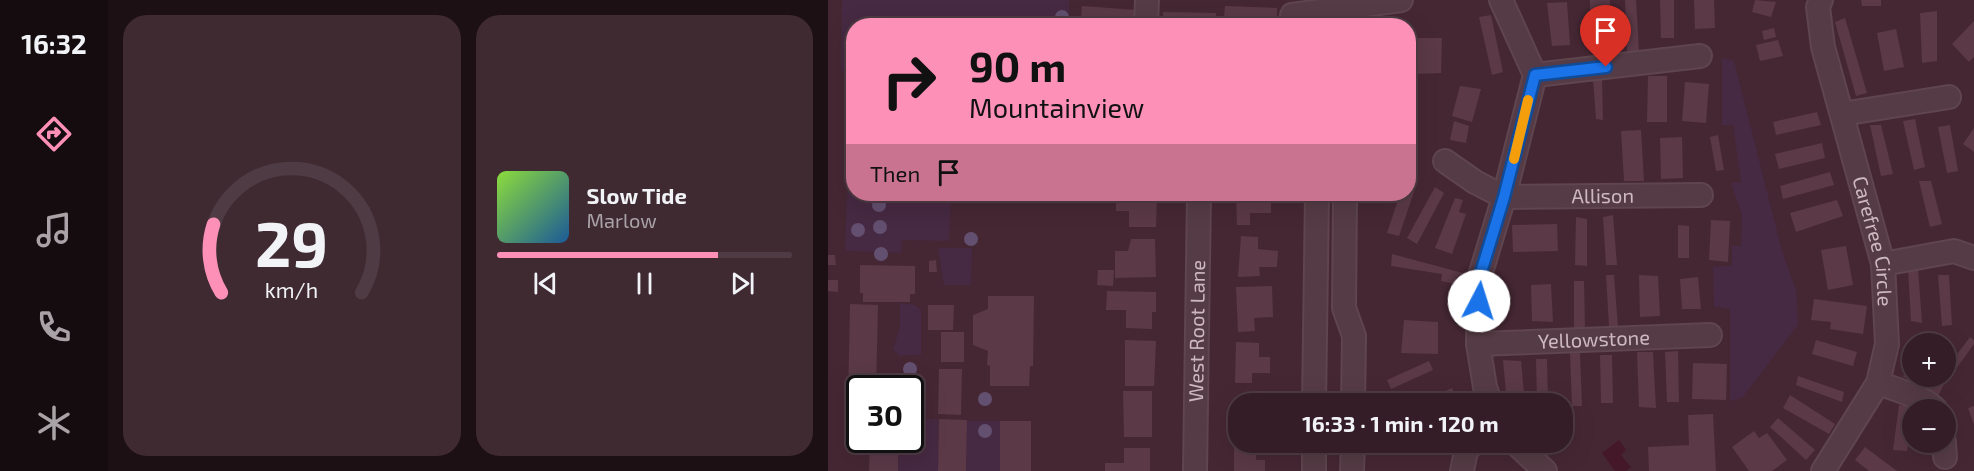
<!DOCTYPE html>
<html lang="en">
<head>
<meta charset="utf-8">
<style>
  body { margin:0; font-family:"Exo 2",sans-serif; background:#3f2a32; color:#f1f3f6; height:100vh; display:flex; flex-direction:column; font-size:22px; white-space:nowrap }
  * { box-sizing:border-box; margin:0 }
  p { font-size:20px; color:#a9a2a7 }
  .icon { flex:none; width:33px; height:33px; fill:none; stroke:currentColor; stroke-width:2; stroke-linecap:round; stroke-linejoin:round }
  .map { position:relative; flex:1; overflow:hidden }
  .sheet { display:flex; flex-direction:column; gap:15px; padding:15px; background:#1d1015; width:720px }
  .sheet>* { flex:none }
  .guide { position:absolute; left:18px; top:18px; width:570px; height:183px; border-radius:24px; box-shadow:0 6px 24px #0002,0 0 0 2px #4e3b43; background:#fc90b6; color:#111; overflow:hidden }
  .fabs { position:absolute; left:1074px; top:333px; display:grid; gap:12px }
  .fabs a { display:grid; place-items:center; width:54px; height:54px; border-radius:50%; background:#341d26; box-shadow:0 6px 24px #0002,0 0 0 2px #4e3b43; font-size:30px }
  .speed { position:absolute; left:18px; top:375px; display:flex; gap:12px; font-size:30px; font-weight:700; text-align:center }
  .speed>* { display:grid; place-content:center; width:78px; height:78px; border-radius:50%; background:#341d26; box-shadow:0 6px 24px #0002,0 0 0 2px #4e3b43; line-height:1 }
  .speed .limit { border:3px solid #111; border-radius:9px; background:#fff; color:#111 }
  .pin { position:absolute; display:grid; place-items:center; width:51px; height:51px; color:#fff; margin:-62px -26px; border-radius:50% 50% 50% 0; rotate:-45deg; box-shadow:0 0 6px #0007 }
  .pin .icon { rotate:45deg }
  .me { position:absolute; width:66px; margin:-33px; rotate:5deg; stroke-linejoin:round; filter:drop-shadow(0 0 4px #0008) }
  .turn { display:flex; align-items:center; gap:21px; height:126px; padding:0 24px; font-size:27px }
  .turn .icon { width:78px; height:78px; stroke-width:2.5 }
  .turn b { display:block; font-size:42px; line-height:51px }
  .then { display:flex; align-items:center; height:57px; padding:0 24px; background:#0003; gap:12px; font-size:22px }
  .sheet .tile { flex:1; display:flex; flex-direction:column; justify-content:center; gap:9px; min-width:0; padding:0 21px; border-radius:24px; background:#3f2a32 }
  .sheet .dial { align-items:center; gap:0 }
  .dial svg { height:156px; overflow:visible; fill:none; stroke:#4e3b43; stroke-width:7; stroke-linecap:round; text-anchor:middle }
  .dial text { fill:#f1f3f6; stroke:none }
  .song { display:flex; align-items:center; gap:18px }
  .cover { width:72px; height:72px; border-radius:9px; background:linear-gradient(135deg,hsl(90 70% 55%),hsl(210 70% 35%)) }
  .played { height:6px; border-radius:3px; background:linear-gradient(90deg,#fc90b6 75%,#4e3b43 75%) }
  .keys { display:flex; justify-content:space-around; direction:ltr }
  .sheet .tiles { flex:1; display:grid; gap:15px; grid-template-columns:repeat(2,1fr) }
  .trip { position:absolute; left:400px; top:393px; width:345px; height:60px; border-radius:24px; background:#341d26; box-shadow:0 6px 24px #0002,0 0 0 2px #4e3b43; font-weight:700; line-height:60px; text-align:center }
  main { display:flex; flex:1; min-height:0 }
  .menu { display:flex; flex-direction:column; width:108px; justify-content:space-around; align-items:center; background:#150c0f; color:#a9a2a7 }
  .menu .icon { width:42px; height:42px }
  .menu .current { color:#fc90b6 }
  .menu b { font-size:27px; color:#f1f3f6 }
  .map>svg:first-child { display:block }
</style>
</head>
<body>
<main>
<nav class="menu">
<b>16:32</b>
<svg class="icon current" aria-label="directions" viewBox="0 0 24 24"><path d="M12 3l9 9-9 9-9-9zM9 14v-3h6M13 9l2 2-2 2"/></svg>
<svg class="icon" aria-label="music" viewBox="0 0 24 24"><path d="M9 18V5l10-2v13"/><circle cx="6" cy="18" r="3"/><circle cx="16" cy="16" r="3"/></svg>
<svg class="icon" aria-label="phone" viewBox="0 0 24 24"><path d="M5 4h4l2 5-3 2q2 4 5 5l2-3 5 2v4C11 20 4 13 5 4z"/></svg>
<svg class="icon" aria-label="climate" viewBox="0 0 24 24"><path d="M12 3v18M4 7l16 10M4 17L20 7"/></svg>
</nav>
<section class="sheet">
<div class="tiles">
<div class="tile dial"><svg viewBox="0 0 100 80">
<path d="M14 69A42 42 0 1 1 86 69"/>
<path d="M14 69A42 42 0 0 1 10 34" stroke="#fc90b6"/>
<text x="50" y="56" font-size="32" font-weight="700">29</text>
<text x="50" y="72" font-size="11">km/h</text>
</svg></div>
<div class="tile">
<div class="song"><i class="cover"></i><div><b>Slow Tide</b><p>Marlow</p></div></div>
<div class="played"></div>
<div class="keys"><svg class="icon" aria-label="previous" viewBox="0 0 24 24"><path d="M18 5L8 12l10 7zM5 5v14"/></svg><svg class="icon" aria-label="pause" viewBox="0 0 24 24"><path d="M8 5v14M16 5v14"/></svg><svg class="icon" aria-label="next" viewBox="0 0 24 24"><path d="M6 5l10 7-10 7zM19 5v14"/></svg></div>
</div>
</div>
</section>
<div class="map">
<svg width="1146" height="471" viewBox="0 0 1146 471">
  <rect width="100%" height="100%" fill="#452733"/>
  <path fill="#462942" d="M14,0H241V25L26,26V194H123L121,241L74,240L73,253L17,251L24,66L13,71Z
    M894,58L906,61L954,251L968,290L970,325L914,398L902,401V309L886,307L885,267L904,265V246H913L914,215L903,183L913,182L905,125H894Z
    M110,248H144L143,285H116Z
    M72,303L87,305L93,310V355L71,356L65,349L72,327Z
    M83,419H111L110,471H70V440H82Z
    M139,421H172V471H138Z"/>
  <path fill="#451829" d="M791,440L798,450L793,455L803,467L798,471H787L774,453Z"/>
  <path fill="#5b3947" d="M762,0H782L783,33H762Z
    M797,0H808L811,51L799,52Z
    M832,0H846V38H833Z
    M866,0H886L887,28L867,29Z
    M927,0L948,2L943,17L924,12Z
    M1033,0H1053V6H1034Z
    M739,2L742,45L724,46L719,3Z
    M254,6L308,10L307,21L253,17Z
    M397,6L449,8V18L396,17Z
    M1109,11V61L1094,63L1092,13Z
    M335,12L388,13V24L335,22Z
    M663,15L675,72L664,75L651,17Z
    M1017,18L1039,93L1028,96L1007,22Z
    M1146,21V57L1141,62L1124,44Z
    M946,28L948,37L936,40L934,31Z
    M1068,29L1076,67L1056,71L1049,33Z
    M587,38H614L613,73L586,74Z
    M950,40L955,56L932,61L928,45Z
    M820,76H839V122H819Z
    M774,77L775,120L768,119L765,79Z
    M857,82L881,84L878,123L854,121Z
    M632,86L653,89L644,122L624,116Z
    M989,112L993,125L948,135L945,122Z
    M1087,119L1097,167L1086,170L1075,121Z
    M626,121L641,126L638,143L622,140Z
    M1042,125H1053L1065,174L1053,176Z
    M1122,125L1130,171L1119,173L1110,127Z
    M1146,128V152L1135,144Z
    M813,130L816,181H796L793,131Z
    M890,135L896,170L888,171L882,137Z
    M854,137L855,178L833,179L832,138Z
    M994,143L997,158L951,169L947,154Z
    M580,162H590V169L580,170Z
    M1002,172L1006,185L955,199L952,186Z
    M580,178L590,180L571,236L559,233L572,194H580Z
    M1091,181H1103L1114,224L1102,227Z
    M607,187L616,193L589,244L579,238Z
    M299,194H329L328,227H301V211H288V198H299Z
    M408,194H443V213H422V225H409Z
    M627,198L635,200L631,212L638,214L624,254L607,248Z
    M1009,200L1015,216L968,232L962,213Z
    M785,215L789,265H778L775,217Z
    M748,217L759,219V266L747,265Z
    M883,220L902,221L900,262L881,260Z
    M729,224L730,251L685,252L684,225Z
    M850,225L861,226V258H850Z
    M413,236L430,237V249L450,251L449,267H431L432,276L410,277Z
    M303,239H327L328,277L287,278V251H300Z
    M1018,246L1025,285L1000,290L993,250Z
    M564,254L635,273L632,285L613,281L614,274L563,266Z
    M0,255H7L8,265H0Z
    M108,260L109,272H101V261Z
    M32,265L87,266V294H82V302H35V293H32Z
    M1090,268L1094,323L1083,321L1080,269Z
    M270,270H286L285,286L269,285Z
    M778,275H786L790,327L781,326Z
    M811,275L830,276L832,316L812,317Z
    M1110,275H1121L1124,325L1114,326Z
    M870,277L873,309H854L852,279Z
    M0,280H10V292L0,291Z
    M746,281H756L757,328H746Z
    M723,284L725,322L704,321L703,285Z
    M444,286L445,317L426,318L427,331L410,332L408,287Z
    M279,291L328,292V312H324V329L298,328V310H278Z
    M160,296H206L205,366H202L201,386H162V366L159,365L160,351L145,345V315L160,309Z
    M986,299L1039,306L1035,334L1002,329L1003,322L983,320Z
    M22,304L50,305L48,388H32V402H20Z
    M100,305H126L125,330H100Z
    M576,320L610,322V354L573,353Z
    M113,332H136V362H113Z
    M1093,332L1103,335L1100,344H1088Z
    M1142,337L1146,340V344L1120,380L1118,378V369Z
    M297,340L328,341L326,386H297Z
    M988,340L1029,352L1025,366L984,354Z
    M408,342L431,343V357H442V373H424V383H407Z
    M850,351L851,402H839L837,352Z
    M809,352H825L828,408L811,407Z
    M742,353H752L754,406H744Z
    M1084,353V376H1087L1085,380L1075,377Z
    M772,355H784L785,403H773Z
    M708,359H719L720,402H709Z
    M675,360L693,361L697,404H679Z
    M601,361L605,370L563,389L559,380Z
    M865,363L899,364L898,400L864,399Z
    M111,369H134L133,415L110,414Z
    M970,376L1016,392L1014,402L968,385Z
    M1104,378L1116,384L1110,397L1098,391Z
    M624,388L631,404H608L605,397Z
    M295,391H324V437H296Z
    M438,393L439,404H414V395Z
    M962,395L1007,424L1001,434L955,408Z
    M1071,405L1085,407L1079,451L1065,450Z
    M1146,406V425L1140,408Z
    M885,414L888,471H821L820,447L861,445L860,415Z
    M950,418L987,450L978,460L942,427Z
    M111,419L139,420L138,471H110Z
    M172,421H203V471H172Z
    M926,431L931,438L939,433L959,460L944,471H921L904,447Z
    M42,440H70V471H41Z
    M406,441L428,442V460H437V471H406Z
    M1037,447L1069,471H1041L1027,460Z
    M296,448H322V471H277V463H296Z"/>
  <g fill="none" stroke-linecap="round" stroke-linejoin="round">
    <defs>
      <g id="minor">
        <path id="s1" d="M993,0L990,7L995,47L1055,264L1059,344L1050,383L995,471"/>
        <path d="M464,15L573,0"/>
        <path d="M318,26L319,0"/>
        <path d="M707,75L872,56"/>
        <path d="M1014,114L1121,97"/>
        <path id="s2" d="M617,161L647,182L676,197L873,195"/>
        <path d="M517,194L516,308L526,336L525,404"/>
        <path d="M1055,264L1126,251L1146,258"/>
        <path id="s3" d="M650,344L882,335"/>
        <path d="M1050,383C1066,389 1097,397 1108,410"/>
        <path d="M486,404L489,194"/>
        <path d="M663,404L657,387L650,344L651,279L676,197L707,75L673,0"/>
        <path d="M686,442L717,471"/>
        <path d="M1116,442L1117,457"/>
        <path id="s4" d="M367,471L371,194"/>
        <path d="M486,471V442"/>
        <path d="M524,471L525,442"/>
        <path d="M634,471L638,451L646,442"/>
      </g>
    </defs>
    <use href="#minor" stroke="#5e454e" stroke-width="26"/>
    <use href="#minor" stroke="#553b45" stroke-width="22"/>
  </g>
  <g fill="#634f6f">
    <circle cx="234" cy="17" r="7"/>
    <circle cx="51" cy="205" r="7"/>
    <circle cx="52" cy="227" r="7"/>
    <circle cx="30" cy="230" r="7"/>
    <circle cx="143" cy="239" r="7"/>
    <circle cx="53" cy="254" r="7"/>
    <circle cx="82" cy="369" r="7"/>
    <circle cx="157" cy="399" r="7"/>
    <circle cx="157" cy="431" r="7"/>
    <circle cx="88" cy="444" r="7"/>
  </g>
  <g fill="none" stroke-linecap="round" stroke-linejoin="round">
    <defs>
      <path id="route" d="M651,301V279L676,197L707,75L778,67"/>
    </defs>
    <use href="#route" stroke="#114b97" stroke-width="15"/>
    <use href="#route" stroke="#1a73e8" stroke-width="10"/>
    <path stroke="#f59e0b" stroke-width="10" d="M686,159L700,100"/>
  </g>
  <g text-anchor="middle" stroke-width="6" stroke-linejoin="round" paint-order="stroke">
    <g font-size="20" fill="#ceb9c0" stroke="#3a202a">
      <text dy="7" stroke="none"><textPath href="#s2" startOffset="168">Allison</textPath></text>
      <text dy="7" stroke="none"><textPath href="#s1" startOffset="249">Carefree Circle</textPath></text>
      <text dy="7" stroke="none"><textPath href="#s4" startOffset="140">West Root Lane</textPath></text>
      <text dy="7" stroke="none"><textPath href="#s3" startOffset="116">Yellowstone</textPath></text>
    </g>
  </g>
</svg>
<div class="fabs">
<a>+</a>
<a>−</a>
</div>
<div class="speed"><div class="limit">30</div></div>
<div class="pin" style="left:778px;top:67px;background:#d93025"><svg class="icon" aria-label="arrive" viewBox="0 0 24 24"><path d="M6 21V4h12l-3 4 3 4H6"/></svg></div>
<svg class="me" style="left:651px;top:301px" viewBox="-20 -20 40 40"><circle r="19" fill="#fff"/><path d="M0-13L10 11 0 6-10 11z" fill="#1a73e8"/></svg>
<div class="trip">16:33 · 1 min · 120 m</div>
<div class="guide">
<div class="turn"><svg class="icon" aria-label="right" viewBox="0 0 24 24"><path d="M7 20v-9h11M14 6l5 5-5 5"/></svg><div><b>90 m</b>Mountainview</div></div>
<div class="then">Then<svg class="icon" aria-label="arrive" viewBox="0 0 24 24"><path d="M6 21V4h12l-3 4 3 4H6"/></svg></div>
</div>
</div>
</main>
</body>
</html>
